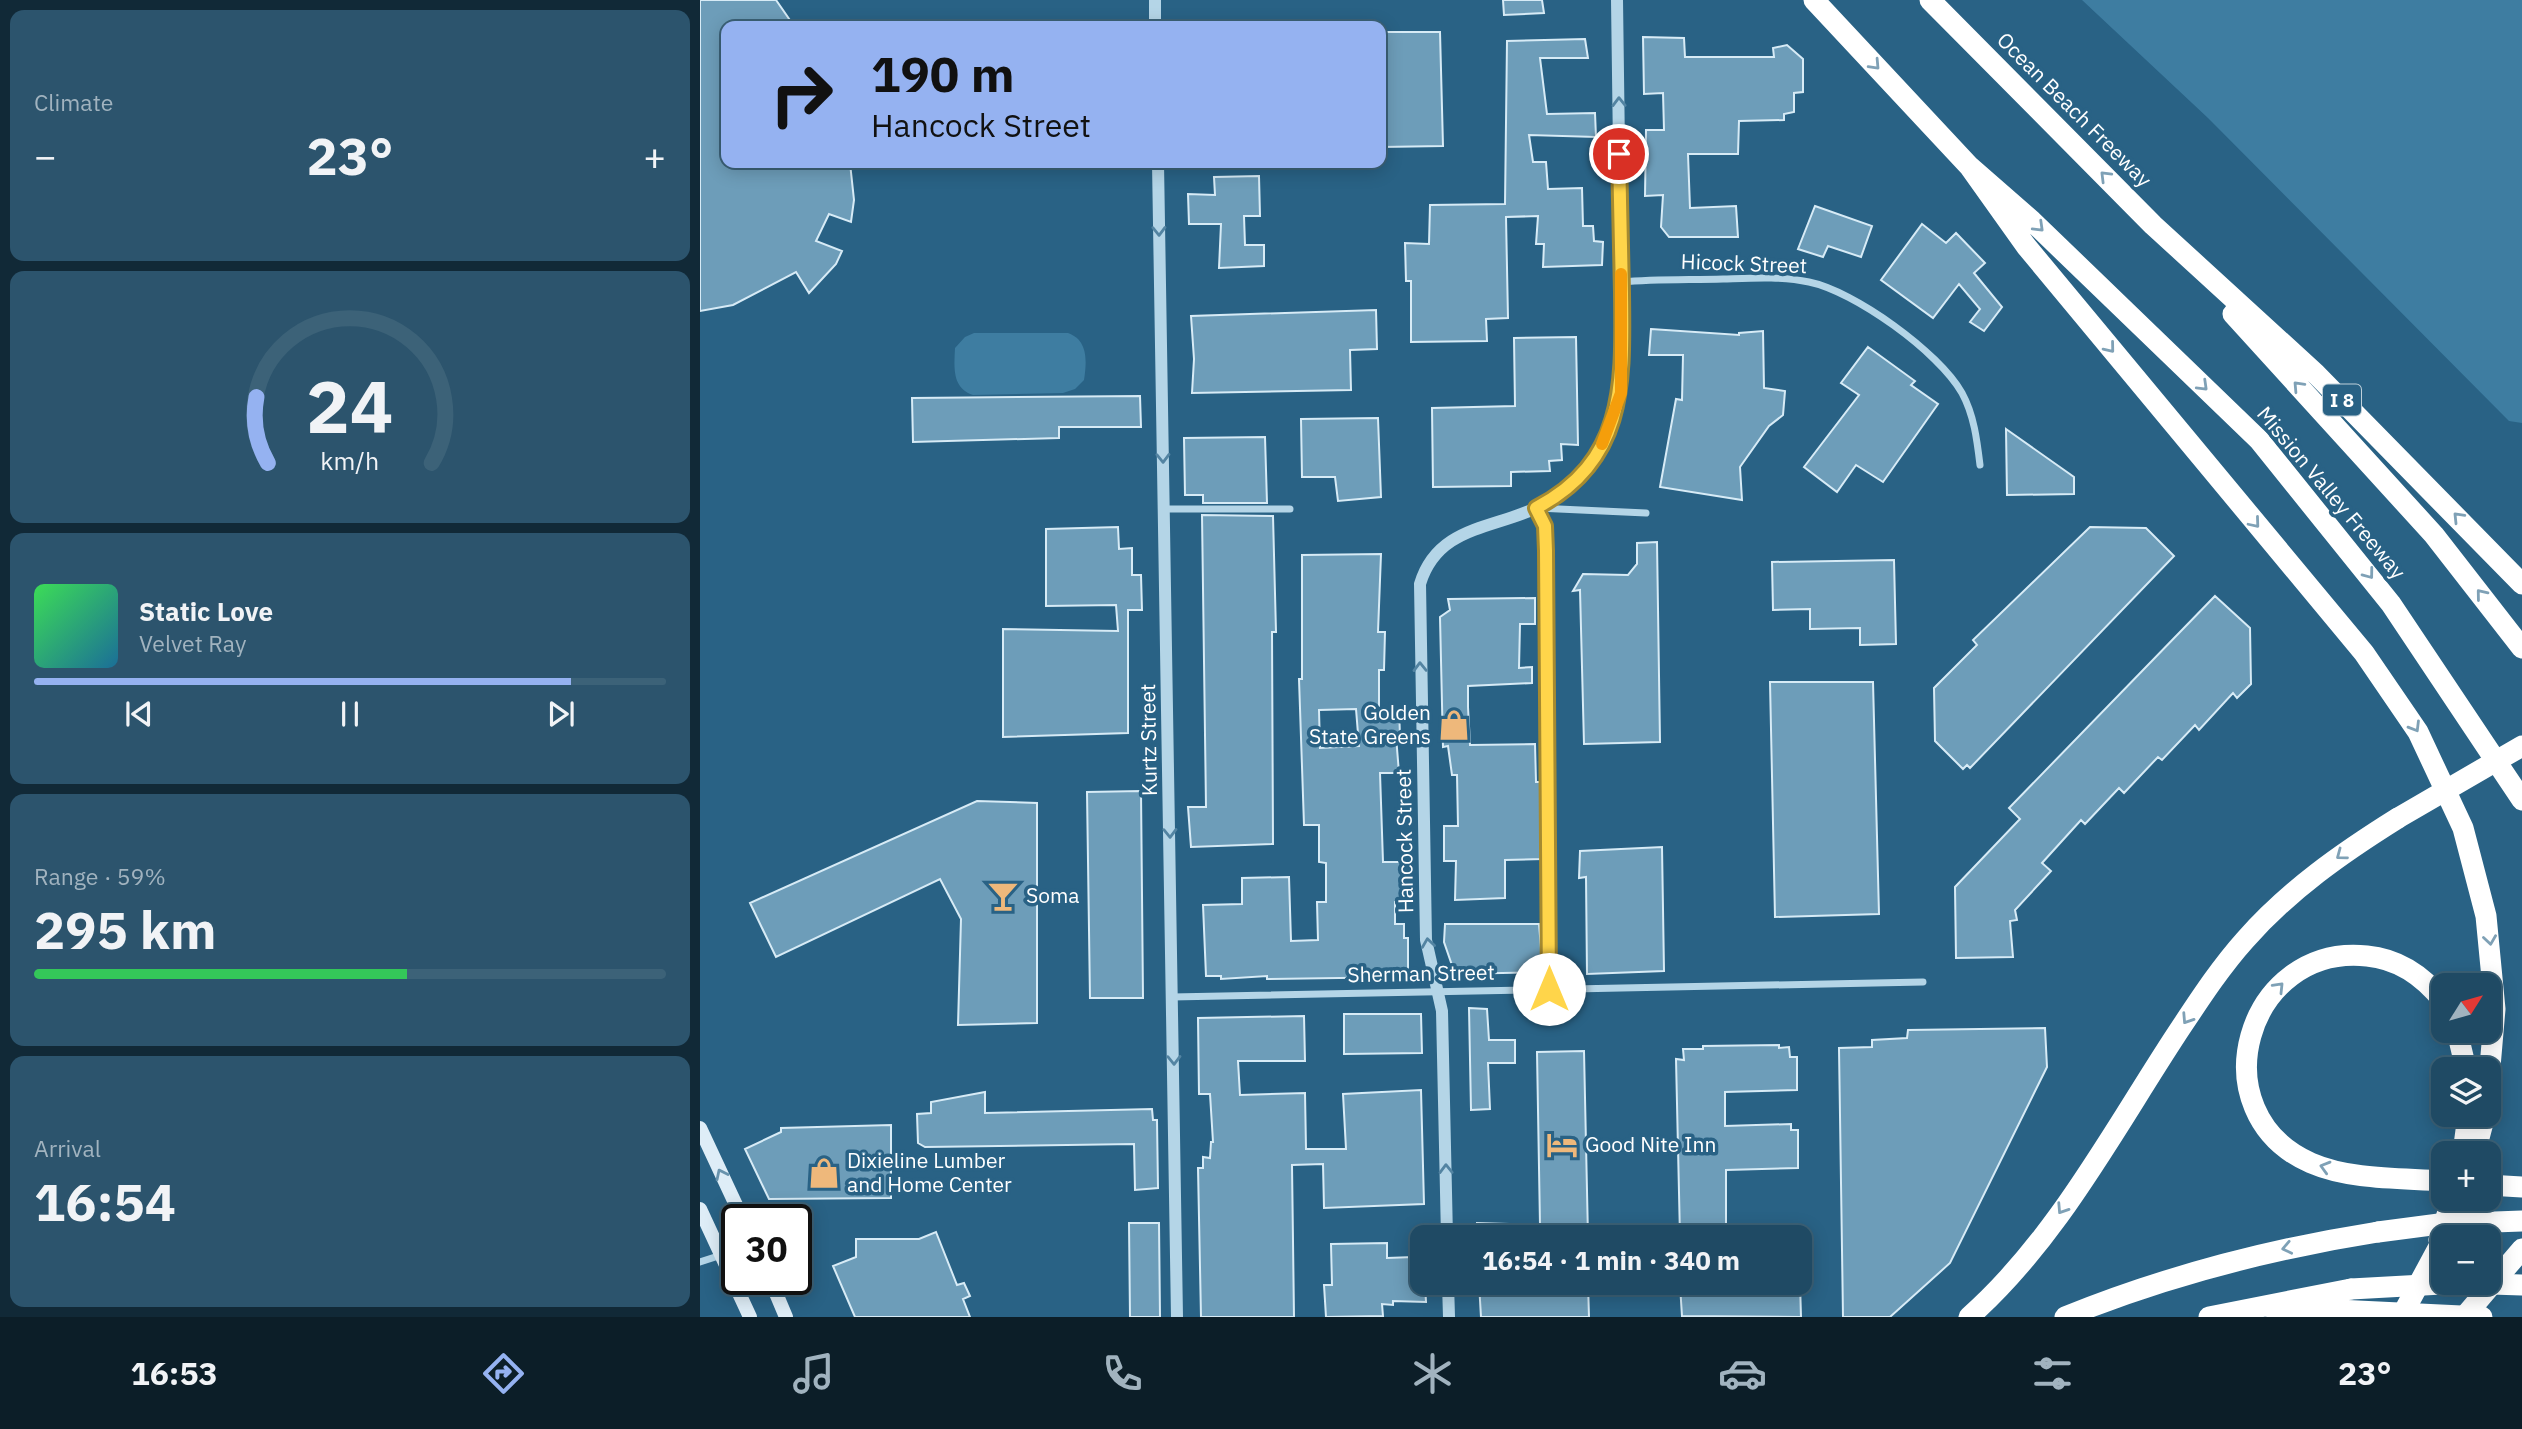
<!DOCTYPE html>
<html lang="en">
<head>
<meta charset="utf-8">
<style>
  body { margin:0; font-family:"IBM Plex Sans",sans-serif; background:#2c546d; color:#f1f3f6; height:100vh; display:flex; flex-direction:column; font-size:26px; white-space:nowrap }
  * { box-sizing:border-box; margin:0 }
  p { font-size:23px; color:#a1b3bf }
  .icon { flex:none; width:38px; height:38px; fill:none; stroke:currentColor; stroke-width:2; stroke-linecap:round; stroke-linejoin:round }
  .map { position:relative; flex:1; overflow:hidden }
  .sheet { display:flex; flex-direction:column; gap:10px; padding:10px; background:#112937; width:700px }
  .sheet>* { flex:none }
  .hud { position:absolute; left:21px; top:21px; width:665px; height:147px; border-radius:14px; box-shadow:0 4px 18px #0003,0 0 0 2px #3c6278; background:#95b2f1; color:#111; overflow:hidden }
  .needle { width:46px; rotate:53deg }
  .buttons { position:absolute; left:1731px; top:973px; display:grid; gap:14px }
  .buttons a { display:grid; place-items:center; width:70px; height:70px; border-radius:14px; background:#1f4a64; box-shadow:0 4px 18px #0003,0 0 0 2px #3c6278; font-size:35px }
  .speed { position:absolute; left:21px; top:1204px; display:flex; gap:14px; font-size:35px; font-weight:700; text-align:center }
  .speed>* { display:grid; place-content:center; width:91px; height:91px; border-radius:50%; background:#1f4a64; box-shadow:0 4px 18px #0003,0 0 0 2px #3c6278; line-height:1 }
  .speed .limit { border:4px solid #111; border-radius:10px; background:#fff; color:#111 }
  .pin { position:absolute; display:grid; place-items:center; width:60px; height:60px; color:#fff; margin:-30px; border:4px solid #fff; border-radius:50%; box-shadow:0 2px 7px #0007 }
  .me { position:absolute; width:77px; margin:-38px; rotate:0deg; stroke-linejoin:round; filter:drop-shadow(0 0 5px #0008) }
  .turn { display:flex; align-items:center; gap:24px; height:147px; padding:0 35px; font-size:32px }
  .turn .icon { width:91px; height:91px; stroke-width:2.5 }
  .turn b { display:block; font-size:49px; line-height:60px }
  .big { font-size:52px; font-weight:700; line-height:1.1 }
  .sheet .card { flex:1; display:flex; flex-direction:column; justify-content:center; gap:10px; min-width:0; padding:0 24px; border-radius:14px; background:#2c546d }
  .sheet .dial { align-items:center; gap:0 }
  .dial svg { height:182px; overflow:visible; fill:none; stroke:#3c6278; stroke-width:7; stroke-linecap:round; text-anchor:middle }
  .dial text { fill:#f1f3f6; stroke:none }
  .song { display:flex; align-items:center; gap:21px }
  .cover { width:84px; height:84px; border-radius:10px; background:linear-gradient(135deg,hsl(130 70% 55%),hsl(200 70% 35%)) }
  .played { height:7px; border-radius:4px; background:linear-gradient(90deg,#95b2f1 85%,#3c6278 85%) }
  .keys { display:flex; justify-content:space-around; direction:ltr }
  .heat { display:flex; justify-content:space-between; align-items:center; font-size:38px; direction:ltr }
  .charge { height:10px; border-radius:5px; background:linear-gradient(90deg,#34c759 59%,#3c6278 0) }
  .trip { position:absolute; left:710px; top:1225px; width:402px; height:70px; border-radius:14px; background:#1f4a64; box-shadow:0 4px 18px #0003,0 0 0 2px #3c6278; font-weight:700; line-height:70px; text-align:center }
  .menu { display:flex; height:112px; justify-content:space-around; align-items:center; background:#0c1e28; color:#a1b3bf }
  .menu .icon { width:49px; height:49px }
  .menu .selected { color:#95b2f1 }
  .menu b { font-size:32px; color:#f1f3f6 }
  main { display:flex; flex:1; min-height:0 }
  .map>svg:first-child { display:block }
</style>
</head>
<body>
<main>
<section class="sheet">
<div class="card"><p>Climate</p>
<div class="heat"><a>−</a><b class="big">23°</b><a>+</a></div>
</div>
<div class="card dial"><svg viewBox="0 0 100 80">
<path d="M14 69A42 42 0 1 1 86 69"/>
<path d="M14 69A42 42 0 0 1 9 40" stroke="#95b2f1"/>
<text x="50" y="56" font-size="32" font-weight="700">24</text>
<text x="50" y="72" font-size="11">km/h</text>
</svg></div>
<div class="card">
<div class="song"><i class="cover"></i><div><b>Static Love</b><p>Velvet Ray</p></div></div>
<div class="played"></div>
<div class="keys"><svg class="icon" aria-label="previous" viewBox="0 0 24 24"><path d="M18 5L8 12l10 7zM5 5v14"/></svg><svg class="icon" aria-label="pause" viewBox="0 0 24 24"><path d="M8 5v14M16 5v14"/></svg><svg class="icon" aria-label="next" viewBox="0 0 24 24"><path d="M6 5l10 7-10 7zM19 5v14"/></svg></div>
</div>
<div class="card"><p>Range · 59%</p><b class="big">295 km</b><div class="charge"></div></div>
<div class="card"><p>Arrival</p><b class="big">16:54</b></div>
</section>
<div class="map">
<svg width="1822" height="1317" viewBox="0 0 1822 1317">
  <rect width="100%" height="100%" fill="#296285"/>
  <path fill="#3e7da1" d="M1382,0H1822V423L1809,421L1508,118Z
    M274,333H368C388,340 387,361 384,380L375,389L363,393L273,395C252,388 254,368 255,348L265,337Z"/>
  <path fill="#6d9db9" stroke="#d7ebf6" stroke-width="2" fill-rule="evenodd" d="M0,0H76L94,26H26V163H150L154,200L151,222L129,214L116,241L142,251L136,264L109,293L96,272L33,305L0,311Z
    M803,0H842L844,13L804,15Z
    M681,32H740L743,146L681,147Z
    M943,37L984,38L985,57H1074L1073,48L1087,45L1103,59V92L1094,93V112L1084,114V120L1039,121L1038,154H988L990,208L1036,206L1038,237H969L961,227L963,195L945,196L946,130H964L963,93L944,94Z
    M885,39L888,58H840L847,114L895,113L896,137L829,135L833,162H846L848,189L882,188L883,226H893L894,241L903,242L902,265L843,267L844,244H836L838,216L806,217L808,318L786,319L787,341L711,342V281H706L705,243L729,244L730,205L805,204L807,41Z
    M559,176L560,216H544L545,245H564V266L519,268L521,224H489L488,194L515,195L514,177Z
    M1115,206L1172,226L1161,257L1128,246L1123,257L1098,249Z
    M1222,224L1246,243L1256,233L1285,263L1274,273L1302,307L1284,331L1270,322L1280,309L1259,284L1233,318L1181,280Z
    M676,310L677,349L650,350L651,390L492,393L494,359L491,316Z
    M951,329L1039,335V333L1063,331L1064,388L1085,391L1083,415L1069,426L1040,467L1042,500L960,487L976,399L982,400L983,355H949Z
    M876,337L878,445L861,444L862,460L849,461L850,471L811,472V486L733,487L732,408L815,406L814,338Z
    M1168,347L1215,381L1211,385L1238,404L1183,482L1156,465L1137,492L1104,467L1159,395L1141,383Z
    M440,396L441,427H359V438L213,442L212,398Z
    M678,418L681,497L638,501L635,477H602L601,419Z
    M1306,429L1374,477V494L1307,495Z
    M565,437L567,503H503V495H485L484,438Z
    M502,515L573,516L576,632H572L573,844L491,847L488,807H506Z
    M418,527L419,549L432,548V575H441L442,610H428V733L303,737V629L418,631L416,605L346,606V529Z
    M1390,527L1446,528L1474,556L1270,768L1267,765L1263,769L1235,741L1234,688L1277,645L1273,640Z
    M957,542L960,742L884,744L880,590L873,591L883,574L928,575L937,564V543Z
    M681,554L678,632H685L684,670H679V709L699,708L700,736H696L699,773H680L683,862H702L703,901L695,902V924H704V938H708V977L567,979V976L521,979V976H506L503,905L542,904V878L589,877L591,941L618,940L617,902H626V863L619,862V825H604L599,679H602V555ZM656,709L659,746L620,748L619,710Z
    M1194,560L1196,644L1160,645V628L1110,629V609L1073,610L1072,562Z
    M1515,596L1550,628L1551,684L1537,698L1533,693L1499,730L1495,725L1462,760L1458,757L1424,793L1419,788L1385,824L1381,820L1342,863L1351,871L1315,910L1317,920L1310,921L1313,957L1256,958L1255,887L1320,819L1309,808Z
    M835,598V624H820L819,668L832,667V683L768,686V707L770,745L835,744L836,782H840L842,859L805,860V898L755,900L756,861H744V826H758L757,775H752L748,746L743,747L740,617L750,610L748,599Z
    M1070,682H1173L1179,914L1075,917Z
    M441,791L443,998H390L387,792Z
    M277,801L337,803V1023L258,1025L261,919L240,879L76,957L50,903Z
    M962,847L964,971L887,974L886,877L879,878L880,851Z
    M745,924H839L843,972L755,974L744,942Z
    M769,1008L787,1009L789,1040H815V1063H788L790,1109L771,1110Z
    M644,1014H721L722,1053L644,1054Z
    M604,1016L605,1061H538L540,1095L605,1093L606,1149H646L643,1094L721,1090L724,1204L624,1208L623,1164L592,1165L594,1317H501L498,1168H503V1157L510,1158L511,1142H513L510,1094H499L498,1018Z
    M1345,1028L1347,1067L1250,1263L1190,1317H1143L1139,1048L1172,1047V1040L1207,1038L1208,1030Z
    M1079,1045V1048L1089,1047L1090,1057H1097V1090L1025,1092V1126L1091,1124V1130H1098V1168L1026,1170V1237H980L976,1059L984,1060L983,1049H1003V1046Z
    M884,1051L888,1237H777V1223L840,1225L837,1052Z
    M285,1092V1113L452,1109L453,1120H457L458,1188L435,1190L434,1144L225,1147L218,1143L217,1114L231,1113V1102Z
    M191,1125V1198L69,1199L45,1149L81,1132V1128Z
    M429,1223H459L460,1317H430Z
    M236,1232L257,1285L264,1283L270,1296L263,1299L270,1317H155L133,1266L156,1257V1239H219Z
    M687,1243V1258L713,1257V1283H725L726,1302L693,1301V1305L682,1304L683,1316L626,1317L624,1285H632L631,1244Z
    M779,1283H888L889,1317H781Z
    M984,1283H1100L1101,1317L982,1316L980,1285Z"/>
  <g fill="none" stroke-linecap="round" stroke-linejoin="round">
    <path stroke="#b4d5e7" stroke-width="7" d="M922,282C955,279 989,280 1023,279C1052,278 1081,276 1109,282C1154,291 1239,352 1262,393C1274,415 1277,440 1280,465
      M463,509H590
      M849,989L846,551L845,526L837,508L946,513
      M472,997L1223,982
      M0,1262L37,1250"/>
    <path stroke="#b4d5e7" stroke-width="12" d="M455,0V26
      M458,163L477,1317
      M747,1237L742,1011L726,940L720,584C737,528 789,529 834,509C887,486 918,427 922,372L917,0
      M748,1283L749,1317"/>
    <path stroke="#deedf7" stroke-width="14" d="M0,1128L43,1220
      M0,1209L50,1317
      M70,1279L86,1317"/>
    <path stroke="#fff" stroke-width="21" d="M1114,0L1269,166L1332,221L1559,440L1691,604L1822,800
      M1230,0L1453,225L1616,374L1822,584
      M1269,166L1326,246L1664,653L1718,732L1763,828L1786,916L1795,1009L1788,1090
      M1533,314L1734,535L1822,648
      M1743,1001C1724,977 1699,959 1667,956C1546,943 1497,1113 1611,1163C1650,1180 1701,1178 1743,1181
      M1757,1031L1766,1069
      M1763,1153L1768,1115
      M1775,1153L1785,1115
      M1788,1185L1822,1187
      M1739,1240L1752,1199
      M1269,1317C1356,1240 1413,1131 1476,1035C1498,1002 1519,969 1545,940C1589,890 1642,853 1698,818
      M1365,1317C1466,1276 1570,1249 1678,1232
      M1509,1317L1651,1289
      M1577,1317L1637,1310
      M1701,1317L1743,1239
      M1764,1317L1822,1249"/>
    <path stroke="#fff" stroke-width="21" d="M1698,818L1822,746
      M1678,1232L1739,1224L1822,1221
      M1651,1289L1760,1283L1822,1285
      M1637,1310L1782,1317"/>
  </g>
  <defs><path id="oneway-chevron" d="M-2-3.5L2.5 0L-2 3.5" fill="none" stroke-width="1.6" stroke-linecap="round" stroke-linejoin="round" transform="scale(1.75)"/></defs>
  <g stroke="#7fa1b6">
    <use href="#oneway-chevron" transform="translate(1175 65) rotate(47)"/>
    <use href="#oneway-chevron" transform="translate(1405 176) rotate(-135)"/>
    <use href="#oneway-chevron" transform="translate(1339 227) rotate(44)"/>
    <use href="#oneway-chevron" transform="translate(1410 348) rotate(51)"/>
    <use href="#oneway-chevron" transform="translate(1503 386) rotate(44)"/>
    <use href="#oneway-chevron" transform="translate(1598 386) rotate(-133)"/>
    <use href="#oneway-chevron" transform="translate(1758 517) rotate(-134)"/>
    <use href="#oneway-chevron" transform="translate(1555 523) rotate(50)"/>
    <use href="#oneway-chevron" transform="translate(1669 574) rotate(53)"/>
    <use href="#oneway-chevron" transform="translate(1781 594) rotate(-129)"/>
    <use href="#oneway-chevron" transform="translate(1715 727) rotate(59)"/>
    <use href="#oneway-chevron" transform="translate(1641 855) rotate(143)"/>
    <use href="#oneway-chevron" transform="translate(1790 940) rotate(82)"/>
    <use href="#oneway-chevron" transform="translate(1579 987) rotate(-46)"/>
    <use href="#oneway-chevron" transform="translate(1487 1019) rotate(123)"/>
    <use href="#oneway-chevron" transform="translate(1625 1167) rotate(-164)"/>
    <use href="#oneway-chevron" transform="translate(1362 1209) rotate(123)"/>
    <use href="#oneway-chevron" transform="translate(1587 1248) rotate(168)"/>
  </g>
  <g stroke="#5384a2">
    <use href="#oneway-chevron" transform="translate(919 102) rotate(-91)"/>
    <use href="#oneway-chevron" transform="translate(459 231) rotate(89)"/>
    <use href="#oneway-chevron" transform="translate(463 458) rotate(89)"/>
    <use href="#oneway-chevron" transform="translate(720 667) rotate(-91)"/>
    <use href="#oneway-chevron" transform="translate(470 833) rotate(89)"/>
    <use href="#oneway-chevron" transform="translate(728 943) rotate(-98)"/>
    <use href="#oneway-chevron" transform="translate(474 1060) rotate(89)"/>
    <use href="#oneway-chevron" transform="translate(746 1169) rotate(-91)"/>
  </g>
  <use stroke="#6893ad" href="#oneway-chevron" transform="translate(21 1174) rotate(-116)"/>
  <g fill="none" stroke-linecap="round" stroke-linejoin="round">
    <defs>
      <path id="route" d="M849,989L846,551L845,526L836,508C927,461 923,381 922,293C921,247 920,200 919,154"/>
    </defs>
    <use href="#route" stroke="#a68a30" stroke-width="18"/>
    <use href="#route" stroke="#ffd54a" stroke-width="12"/>
    <path stroke="#f59e0b" stroke-width="12" d="M902,444L921,393V274"/>
  </g>
  <defs>
    <symbol id="shop-bare" viewBox="-9 -9 18 18"><path d="M-5-2.5h2.3a2.7 3.5 0 0 1 5.4 0H5L5.5 6h-11ZM-1.5-2.5h3a1.5 2.3 0 0 0-3 0Z" fill="#eeb87b" stroke="#296285" stroke-width="2.5" paint-order="stroke"/></symbol>
    <symbol id="bar-bare" viewBox="-9 -9 18 18"><path d="M-6-5H6L.8 .8V4.5H3.5V6h-7V4.5H-.8V.8Z" fill="#eeb87b" stroke="#296285" stroke-width="2.5" paint-order="stroke"/></symbol>
    <symbol id="hotel-bare" viewBox="-9 -9 18 18"><path d="M-6-4.5h1.5V1H6V5H4.5V3h-9V5H-6ZM-4 0a1.8 1.8 0 1 1 3.6 0ZM.5 0V-2.5h3Q6-2.5 6 0Z" fill="#eeb87b" stroke="#296285" stroke-width="2.5" paint-order="stroke"/></symbol>
  </defs>
  <g fill-rule="evenodd">
    <use href="#shop-bare" x="732" y="703" width="44" height="44"/>
    <use href="#bar-bare" x="281" y="874" width="44" height="44"/>
    <use href="#hotel-bare" x="840" y="1123" width="44" height="44"/>
    <use href="#shop-bare" x="102" y="1151" width="44" height="44"/>
  </g>
  <g text-anchor="middle" stroke-width="7" stroke-linejoin="round" paint-order="stroke">
    <rect fill="#296285" stroke="#bfd0da" stroke-width="2" x="1623" y="384.5" width="38" height="31" rx="5"/>
    <g font-size="19" font-weight="bold" fill="#fff">
      <text x="1642" y="407">I 8</text>
    </g>
    <g font-size="21" fill="#fff" stroke="#296285">
      <text transform="translate(1374 110) rotate(45)" y="7">Ocean Beach Freeway</text>
      <text transform="translate(1044 264) rotate(2)" y="7">Hicock Street</text>
      <text transform="translate(1631 493) rotate(50)" y="7">Mission Valley Freeway</text>
      <text transform="translate(449 740) rotate(-91)" y="7">Kurtz Street</text>
      <text transform="translate(705 841) rotate(-91)" y="7">Hancock Street</text>
      <text transform="translate(721 974) rotate(-1)" y="7">Sherman Street</text>
    </g>
    <g font-size="21" fill="#fff" stroke="#296285" text-anchor="start">
      <text x="731" y="720" text-anchor="end">Golden<tspan x="731" dy="24">State Greens</tspan></text>
      <text x="326" y="903">Soma</text>
      <text x="885" y="1152">Good Nite Inn</text>
      <text x="147" y="1168">Dixieline Lumber<tspan x="147" dy="24">and Home Center</tspan></text>
    </g>
  </g>
</svg>
<div class="buttons">
<a><svg class="needle" viewBox="-14 -14 28 28"><path d="M0-13l5 13h-10z" fill="#e53935"/><path d="M0 13l5-13h-10z" fill="#a1b3bf"/></svg></a>
<a><svg class="icon" aria-label="layers" viewBox="0 0 24 24"><path d="M12 4l9 5-9 5-9-5zM3 14l9 5 9-5"/></svg></a>
<a>+</a>
<a>−</a>
</div>
<div class="speed"><div class="limit">30</div></div>
<div class="pin" style="left:919px;top:154px;background:#d93025"><svg class="icon" aria-label="arrive" viewBox="0 0 24 24"><path d="M6 21V4h12l-3 4 3 4H6"/></svg></div>
<svg class="me" style="left:849px;top:989px" viewBox="-20 -20 40 40"><circle r="19" fill="#fff"/><path d="M0-13L10 11 0 6-10 11z" fill="#ffd54a"/></svg>
<div class="trip">16:54 · 1 min · 340 m</div>
<div class="hud">
<div class="turn"><svg class="icon" aria-label="right" viewBox="0 0 24 24"><path d="M7 20v-9h11M14 6l5 5-5 5"/></svg><div><b>190 m</b>Hancock Street</div></div>
</div>
</div>
</main>
<nav class="menu">
<b>16:53</b>
<svg class="icon selected" aria-label="directions" viewBox="0 0 24 24"><path d="M12 3l9 9-9 9-9-9zM9 14v-3h6M13 9l2 2-2 2"/></svg>
<svg class="icon" aria-label="music" viewBox="0 0 24 24"><path d="M9 18V5l10-2v13"/><circle cx="6" cy="18" r="3"/><circle cx="16" cy="16" r="3"/></svg>
<svg class="icon" aria-label="phone" viewBox="0 0 24 24"><path d="M5 4h4l2 5-3 2q2 4 5 5l2-3 5 2v4C11 20 4 13 5 4z"/></svg>
<svg class="icon" aria-label="climate" viewBox="0 0 24 24"><path d="M12 3v18M4 7l16 10M4 17L20 7"/></svg>
<svg class="icon" aria-label="car" viewBox="0 0 24 24"><path d="M5 17H2v-5l4-1 3-4h7l3 4 3 1v5h-3M9 17h6M6 11h13"/><circle cx="7" cy="17" r="2"/><circle cx="17" cy="17" r="2"/></svg>
<svg class="icon" aria-label="filters" viewBox="0 0 24 24"><path d="M4 7h16M4 17h16"/><circle cx="9" cy="7" r="2"/><circle cx="15" cy="17" r="2"/></svg>
<b>23°</b>
</nav>
</body>
</html>
